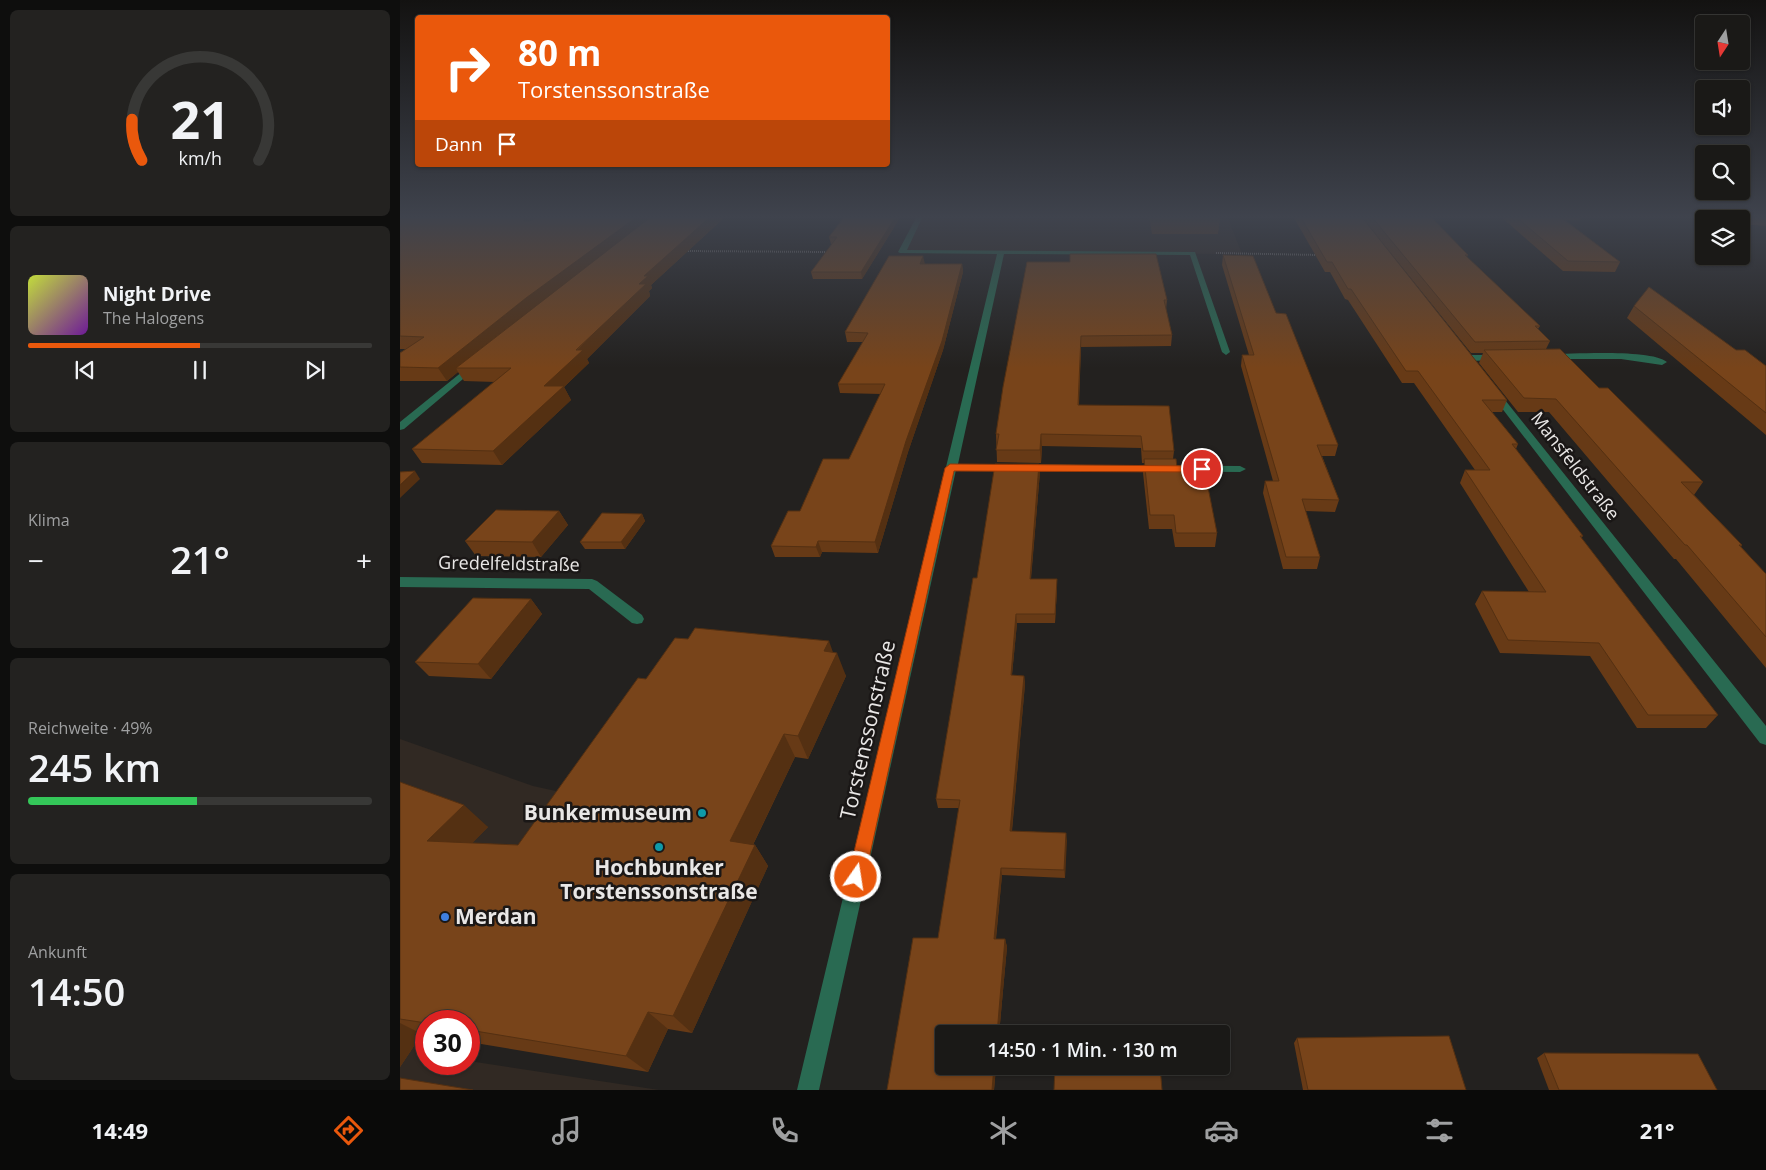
<!DOCTYPE html>
<html lang="de">
<head>
<meta charset="utf-8">
<style>
  body { margin:0; font-family:"Open Sans",sans-serif; background:#232220; color:#f1f3f6; height:100vh; display:flex; flex-direction:column; font-size:19px; white-space:nowrap }
  * { box-sizing:border-box; margin:0 }
  p { font-size:16px; color:#9fa0a1 }
  .icon { flex:none; width:28px; height:28px; fill:none; stroke:currentColor; stroke-width:2; stroke-linecap:round; stroke-linejoin:round }
  .map { position:relative; flex:1; overflow:hidden }
  .sheet { display:flex; flex-direction:column; gap:10px; padding:10px; background:#0e0e0d; width:400px }
  .sheet>* { flex:none }
  .hud { position:absolute; left:15px; top:15px; width:475px; height:152px; border-radius:5px; box-shadow:0 1px 4px #0004,0 0 0 1px #383836; background:#ea580c; color:#fff; overflow:hidden }
  .needle { width:32px; rotate:192deg }
  .controls { position:absolute; left:1295px; top:15px; display:grid; gap:10px }
  .controls a { display:grid; place-items:center; width:55px; height:55px; border-radius:5px; background:#1a1917; box-shadow:0 1px 4px #0004,0 0 0 1px #383836; font-size:25px }
  .speed { position:absolute; left:15px; top:1010px; display:flex; gap:10px; font-size:25px; font-weight:700; text-align:center }
  .speed>* { display:grid; place-content:center; width:65px; height:65px; border-radius:50%; background:#1a1917; box-shadow:0 1px 4px #0004,0 0 0 1px #383836; line-height:1 }
  .speed .limit { border:8px solid #d22; background:#fff; color:#111 }
  .pin { position:absolute; display:grid; place-items:center; width:42px; height:42px; color:#fff; margin:-21px; border:2px solid #fff; border-radius:50%; box-shadow:0 1px 5px #0007 }
  .me { position:absolute; width:55px; margin:-28px; rotate:13deg; stroke-linejoin:round; filter:drop-shadow(0 0 4px #0008) }
  .turn { display:flex; align-items:center; gap:18px; height:105px; padding:0 20px; font-size:22px }
  .turn .icon { width:65px; height:65px; stroke-width:2.5 }
  .turn b { display:block; font-size:35px; line-height:42px }
  .then { display:flex; align-items:center; height:48px; padding:0 20px; background:#0003; gap:10px; font-size:19px }
  .big { font-size:38px; font-weight:600; line-height:1.1 }
  .sheet .tile { flex:1; display:flex; flex-direction:column; justify-content:center; gap:8px; min-width:0; padding:0 18px; border-radius:8px; background:#232220 }
  .sheet .dial { align-items:center; gap:0 }
  .dial svg { height:130px; overflow:visible; fill:none; stroke:#383836; stroke-width:7; stroke-linecap:round; text-anchor:middle }
  .dial text { fill:#f1f3f6; stroke:none }
  .song { display:flex; align-items:center; gap:15px }
  .cover { width:60px; height:60px; border-radius:8px; background:linear-gradient(135deg,hsl(70 70% 55%),hsl(280 70% 35%)) }
  .played { height:5px; border-radius:2px; background:linear-gradient(90deg,#ea580c 50%,#383836 50%) }
  .keys { display:flex; justify-content:space-around; direction:ltr }
  .heat { display:flex; justify-content:space-between; align-items:center; font-size:28px; direction:ltr }
  .charge { height:8px; border-radius:4px; background:linear-gradient(90deg,#34c759 49%,#383836 0) }
  .trip { position:absolute; left:535px; top:1025px; width:295px; height:50px; border-radius:5px; background:#1a1917; box-shadow:0 1px 4px #0004,0 0 0 1px #383836; font-weight:600; line-height:50px; text-align:center }
  .menu { display:flex; height:80px; justify-content:space-around; align-items:center; background:#0a0a09; color:#9fa0a1 }
  .menu .icon { width:35px; height:35px }
  .menu .active { color:#ea580c }
  .menu b { font-size:22px; color:#f1f3f6 }
  main { display:flex; flex:1; min-height:0 }
  .map>svg:first-child { display:block }
</style>
</head>
<body>
<main>
<section class="sheet">
<div class="tile dial"><svg viewBox="0 0 100 80">
<path d="M14 69A42 42 0 1 1 86 69"/>
<path d="M14 69A42 42 0 0 1 8 44" stroke="#ea580c"/>
<text x="50" y="56" font-size="32" font-weight="700">21</text>
<text x="50" y="72" font-size="11">km/h</text>
</svg></div>
<div class="tile">
<div class="song"><i class="cover"></i><div><b>Night Drive</b><p>The Halogens</p></div></div>
<div class="played"></div>
<div class="keys"><svg class="icon" aria-label="previous" viewBox="0 0 24 24"><path d="M18 5L8 12l10 7zM5 5v14"/></svg><svg class="icon" aria-label="pause" viewBox="0 0 24 24"><path d="M8 5v14M16 5v14"/></svg><svg class="icon" aria-label="next" viewBox="0 0 24 24"><path d="M6 5l10 7-10 7zM19 5v14"/></svg></div>
</div>
<div class="tile"><p>Klima</p>
<div class="heat"><a>−</a><b class="big">21°</b><a>+</a></div>
</div>
<div class="tile"><p>Reichweite · 49%</p><b class="big">245 km</b><div class="charge"></div></div>
<div class="tile"><p>Ankunft</p><b class="big">14:50</b></div>
</section>
<div class="map">
<svg width="1366" height="1090" viewBox="0 0 1366 1090">
  <rect width="100%" height="100%" fill="#23211f"/>
  <path fill="#312923" d="M520,216H827L842,254L502,252Z
    M0,739L133,786L183,797L26,1021V1038L16,1053L26,1055V1064H69V1061L259,1090H0Z"/>
  <g fill="none" stroke-linecap="round" stroke-linejoin="round">
    <path stroke="#7b7978" stroke-width="2" stroke-dasharray="1 1" stroke-linecap="butt" d="M284,251L428,252
      M816,253L918,255"/>
    <path fill="#296a52" fill-rule="evenodd" d="M517,216H523L507,250L795,252L830,352L826,355L822,352L790,255L604,254L558,464L840,466L846,469L840,472L556,470L419,1090H397L597,254L500,253L498,252Z
      M1151,354C1174,354 1251,349 1267,362L1262,365L1221,359H1148L1147,357Z
      M1098,355L1103,358L1101,360L1068,361L1063,358L1068,355Z
      M73,363L78,366L76,368L4,429L0,430V422Z
      M1094,389L1097,390L1366,726V745L1360,743L1091,394V390Z
      M0,577L192,579L197,581L242,615L244,619L242,623L237,624L232,623L189,589L0,587Z"/>
  </g>
  <path fill="#673a16" d="M0,216H326L251,285L252,288L249,291L250,296L187,359L189,363L164,387L171,400L102,465L22,463L12,449L95,382L64,381L58,372L47,381H0V353L6,349H0Z
    M445,216H501L462,279H413L411,272L432,244H431L429,237Z
    M749,216H819L820,219L818,234H752Z
    M893,216H961L1107,400L1102,412H1092L1118,444L1116,449L1183,536L1181,538L1318,715L1306,728H1237L1190,656L1100,653L1075,604L1082,591L1129,592L1060,483L1065,470H1075L1014,383H1002L948,300L945,299L930,272H925Z
    M961,216H1030L1068,255L1067,257L1140,326L1138,329L1150,341L1146,349L1199,388L1303,482L1294,495L1342,545L1341,547L1366,574V668L1276,559H1274L1149,412H1118L1079,363L1083,353H1071Z
    M1100,216H1181L1180,220H1165L1220,262L1215,272L1163,271Z
    M1325,216H1366V226L1341,224V219H1331Z
    M823,255L876,313L938,445L935,456H922L939,500L935,512L905,511L920,557L917,569H883L863,493L865,481H873L841,366L842,355H849L822,265Z
    M627,262L767,300L766,310L772,335L771,346L681,347L679,405L774,451L773,459L777,468L785,477L817,533L815,547H775L772,529H749L743,473L744,463H742L741,448L642,446L641,463L597,462L596,434Z
    M525,264H562L563,272L543,350L508,452L478,553L422,552L420,557H375L371,546L400,511L449,459L481,394L440,393L438,384L463,342H447L445,332Z
    M1234,306L1336,350L1366,366V435L1227,318Z
    M639,464L640,472L631,579L657,588L655,623H617L612,675L624,676L625,684L612,831L666,833L665,878L602,875L596,939H605L607,947L594,1090H487L538,938L559,808H538L536,799L577,578Z
    M159,511L168,525L141,557L76,556L65,541Z
    M242,514L245,521L225,549H185L180,542Z
    M131,599L142,614L91,679L29,676L15,662Z
    M433,652L446,676L408,759L395,757L353,845H355L368,866L292,1033L268,1029L248,1072L69,1042V1021H26V1035L22,1034L0,1067V782L88,827L72,843L118,845L246,679Z
    M897,1038L1066,1090H903L894,1043Z
    M1144,1053L1317,1090H1149L1137,1058Z"/>
  <path fill="#543012" d="M125,216H147L130,226L124,221Z
    M238,216H256L56,368L58,372L47,381L38,368L126,298Z
    M311,216H326L251,285L252,288L249,291L250,296L187,359L189,363L164,387L171,400L102,465L93,451L144,386L239,284L244,276Z
    M496,216H501L462,279L461,272Z
    M523,256L525,264H520Z
    M562,264L563,272L543,350L508,452L478,553L475,542L506,441Z
    M641,434L642,446L641,463L640,450Z
    M639,464L640,472L630,587V579Z
    M15,471L20,479L0,498V485Z
    M159,511L168,525L141,557L132,542Z
    M242,514L245,521L225,549L221,542Z
    M418,541L422,552L420,557L416,547Z
    M657,579V588L655,623V614Z
    M131,599L142,614L91,679L78,664Z
    M616,614L617,623L611,684V675Z
    M429,641L435,658L437,653L446,676L408,759L398,736L424,651Z
    M624,676L625,684L611,839L610,831Z
    M384,734L395,757L344,863L330,841Z
    M64,805L88,827L53,863L27,841Z
    M666,833L667,841L665,878L664,870Z
    M355,845L368,866L292,1033L273,1016Z
    M601,868L602,875L595,946L594,939Z
    M605,939L607,947L599,1034H597Z
    M248,1012L268,1029L248,1072L226,1056Z
    M0,1023L22,1034L0,1067Z
    M594,1066H596L594,1090H592Z"/>
  <path fill="#78441a" stroke="#543012" d="M0,216H125L124,221H130L139,216H238L126,298L38,368L0,367V353L24,337L0,336Z
    M252,216H311L244,276H248L239,284H246L176,350H183L144,386H164L93,451L12,449L111,368H56Z
    M445,216H496L461,272H411L437,237H429Z
    M752,216H819L820,219H753Z
    M900,216H961L1107,400H1082L1118,444H1112L1183,536H1180L1318,715H1248L1199,643L1108,640L1082,591L1146,592L1065,470H1090L1018,371H1006L951,289H948L932,262H927Z
    M971,216H1030L1068,255H1065L1140,326H1135L1150,341L1075,342Z
    M1115,216H1159L1220,262L1168,261Z
    M1345,216H1366V217L1346,216Z
    M670,254H756L767,300H764L772,335L681,336L678,405L769,406L774,451H743L741,436L641,434L640,450H596L599,434H596L603,387L627,262H670Z
    M823,255L853,256L876,313L886,314L938,445H917L939,500L902,499L920,557H886L865,481H879L842,355H854Z
    M489,256H523L520,264H562L542,341L506,441L475,542L418,541L416,547L371,546L388,511H400L423,459H449L485,384H438L468,333L445,332Z
    M1249,287L1336,350H1345L1366,366V413L1234,306Z
    M1160,349L1199,388H1208L1303,482H1281L1342,545H1339L1366,574V637L1287,545H1285L1156,399L1124,398L1084,350Z
    M744,459H776L777,468H784L785,477H806L817,533H776L774,515H750Z
    M595,464H639L630,579H657L655,614H616L611,675L624,676L610,831L666,833L664,870L601,868L594,939H605L597,1034H544V1066H594L592,1090H487L513,938H538L560,800L536,799L573,578H577Z
    M15,471L0,485V472Z
    M96,510L159,511L132,542L65,541Z
    M202,513L242,514L221,542H180Z
    M73,598L131,599L78,664L15,662Z
    M295,628L429,641L424,651L437,653L398,736L384,734L330,841L355,845L273,1016L248,1012L226,1056L69,1030V1021H26V1023L0,1019V782L64,805L27,841L118,845L238,678L246,679L275,638L288,639Z
    M1049,1036L1066,1090H908L897,1038Z
    M1144,1053L1298,1054L1317,1090H1159Z
    M655,1066H760L762,1090H654Z
    M0,1078L73,1090H0Z"/>
  <linearGradient id="sky" x2="0" y2="1"><stop stop-color="#131211"/><stop offset="0.59" stop-color="#3f434d"/><stop offset="1" stop-color="#3f434d" stop-opacity="0"/></linearGradient>
  <rect width="1366" height="368" fill="url(#sky)"/>
  <path fill="#ea580c" stroke="#983908" d="M550,464L802,466L807,469L802,472L554,471L465,877L463,883L456,885L450,883L448,877L545,468Z"/>
  <g fill="#0f9aa8" stroke="#1a1716" stroke-width="2">
    <circle cx="302" cy="813" r="5"/>
    <circle cx="259" cy="847" r="5"/>
  </g>
  <circle fill="#3f7fe0" stroke="#1a1716" stroke-width="2" cx="45" cy="917" r="5"/>
  <g text-anchor="middle" stroke-width="5" stroke-linejoin="round" paint-order="stroke">
    <g font-size="18" fill="#e9e7e6" stroke="#1a1716">
      <text transform="translate(1175 466) rotate(52)" y="6">Mansfeldstraße</text>
      <text transform="translate(109 564) rotate(1)" y="6">Gredelfeldstraße</text>
    </g>
    <g font-size="21" fill="#e9e7e6" stroke="#1a1716">
      <text transform="translate(468 730) rotate(-77)" y="7">Torstenssonstraße</text>
    </g>
    <g font-size="21" font-weight="bold" fill="#e9e7e6" stroke="#1a1716" text-anchor="end">
      <text x="292" y="820">Bunkermuseum</text>
      <text x="259" y="875" text-anchor="middle">Hochbunker<tspan x="259" dy="24">Torstenssonstraße</tspan></text>
      <text x="55" y="924" text-anchor="start">Merdan</text>
    </g>
  </g>
</svg>
<div class="controls">
<a><svg class="needle" viewBox="-14 -14 28 28"><path d="M0-13l5 13h-10z" fill="#e53935"/><path d="M0 13l5-13h-10z" fill="#9fa0a1"/></svg></a>
<a><svg class="icon" aria-label="sound" viewBox="0 0 24 24"><path d="M4 9h4l5-4v14l-5-4H4zM17 9q2 3 0 6"/></svg></a>
<a><svg class="icon" aria-label="search" viewBox="0 0 24 24"><circle cx="10" cy="10" r="6"/><path d="M15 15l6 6"/></svg></a>
<a><svg class="icon" aria-label="layers" viewBox="0 0 24 24"><path d="M12 4l9 5-9 5-9-5zM3 14l9 5 9-5"/></svg></a>
</div>
<div class="speed"><div class="limit">30</div></div>
<div class="pin" style="left:802px;top:469px;background:#d93025"><svg class="icon" aria-label="arrive" viewBox="0 0 24 24"><path d="M6 21V4h12l-3 4 3 4H6"/></svg></div>
<svg class="me" style="left:456px;top:877px" viewBox="-20 -20 40 40"><circle r="17" fill="#ea580c" stroke="#fff" stroke-width="3"/><path d="M0-11L8 9 0 5-8 9z" fill="#fff"/></svg>
<div class="trip">14:50 · 1 Min. · 130 m</div>
<div class="hud">
<div class="turn"><svg class="icon" aria-label="right" viewBox="0 0 24 24"><path d="M7 20v-9h11M14 6l5 5-5 5"/></svg><div><b>80 m</b>Torstenssonstraße</div></div>
<div class="then">Dann<svg class="icon" aria-label="arrive" viewBox="0 0 24 24"><path d="M6 21V4h12l-3 4 3 4H6"/></svg></div>
</div>
</div>
</main>
<nav class="menu">
<b>14:49</b>
<svg class="icon active" aria-label="directions" viewBox="0 0 24 24"><path d="M12 3l9 9-9 9-9-9zM9 14v-3h6M13 9l2 2-2 2"/></svg>
<svg class="icon" aria-label="music" viewBox="0 0 24 24"><path d="M9 18V5l10-2v13"/><circle cx="6" cy="18" r="3"/><circle cx="16" cy="16" r="3"/></svg>
<svg class="icon" aria-label="phone" viewBox="0 0 24 24"><path d="M5 4h4l2 5-3 2q2 4 5 5l2-3 5 2v4C11 20 4 13 5 4z"/></svg>
<svg class="icon" aria-label="climate" viewBox="0 0 24 24"><path d="M12 3v18M4 7l16 10M4 17L20 7"/></svg>
<svg class="icon" aria-label="car" viewBox="0 0 24 24"><path d="M5 17H2v-5l4-1 3-4h7l3 4 3 1v5h-3M9 17h6M6 11h13"/><circle cx="7" cy="17" r="2"/><circle cx="17" cy="17" r="2"/></svg>
<svg class="icon" aria-label="filters" viewBox="0 0 24 24"><path d="M4 7h16M4 17h16"/><circle cx="9" cy="7" r="2"/><circle cx="15" cy="17" r="2"/></svg>
<b>21°</b>
</nav>
</body>
</html>
